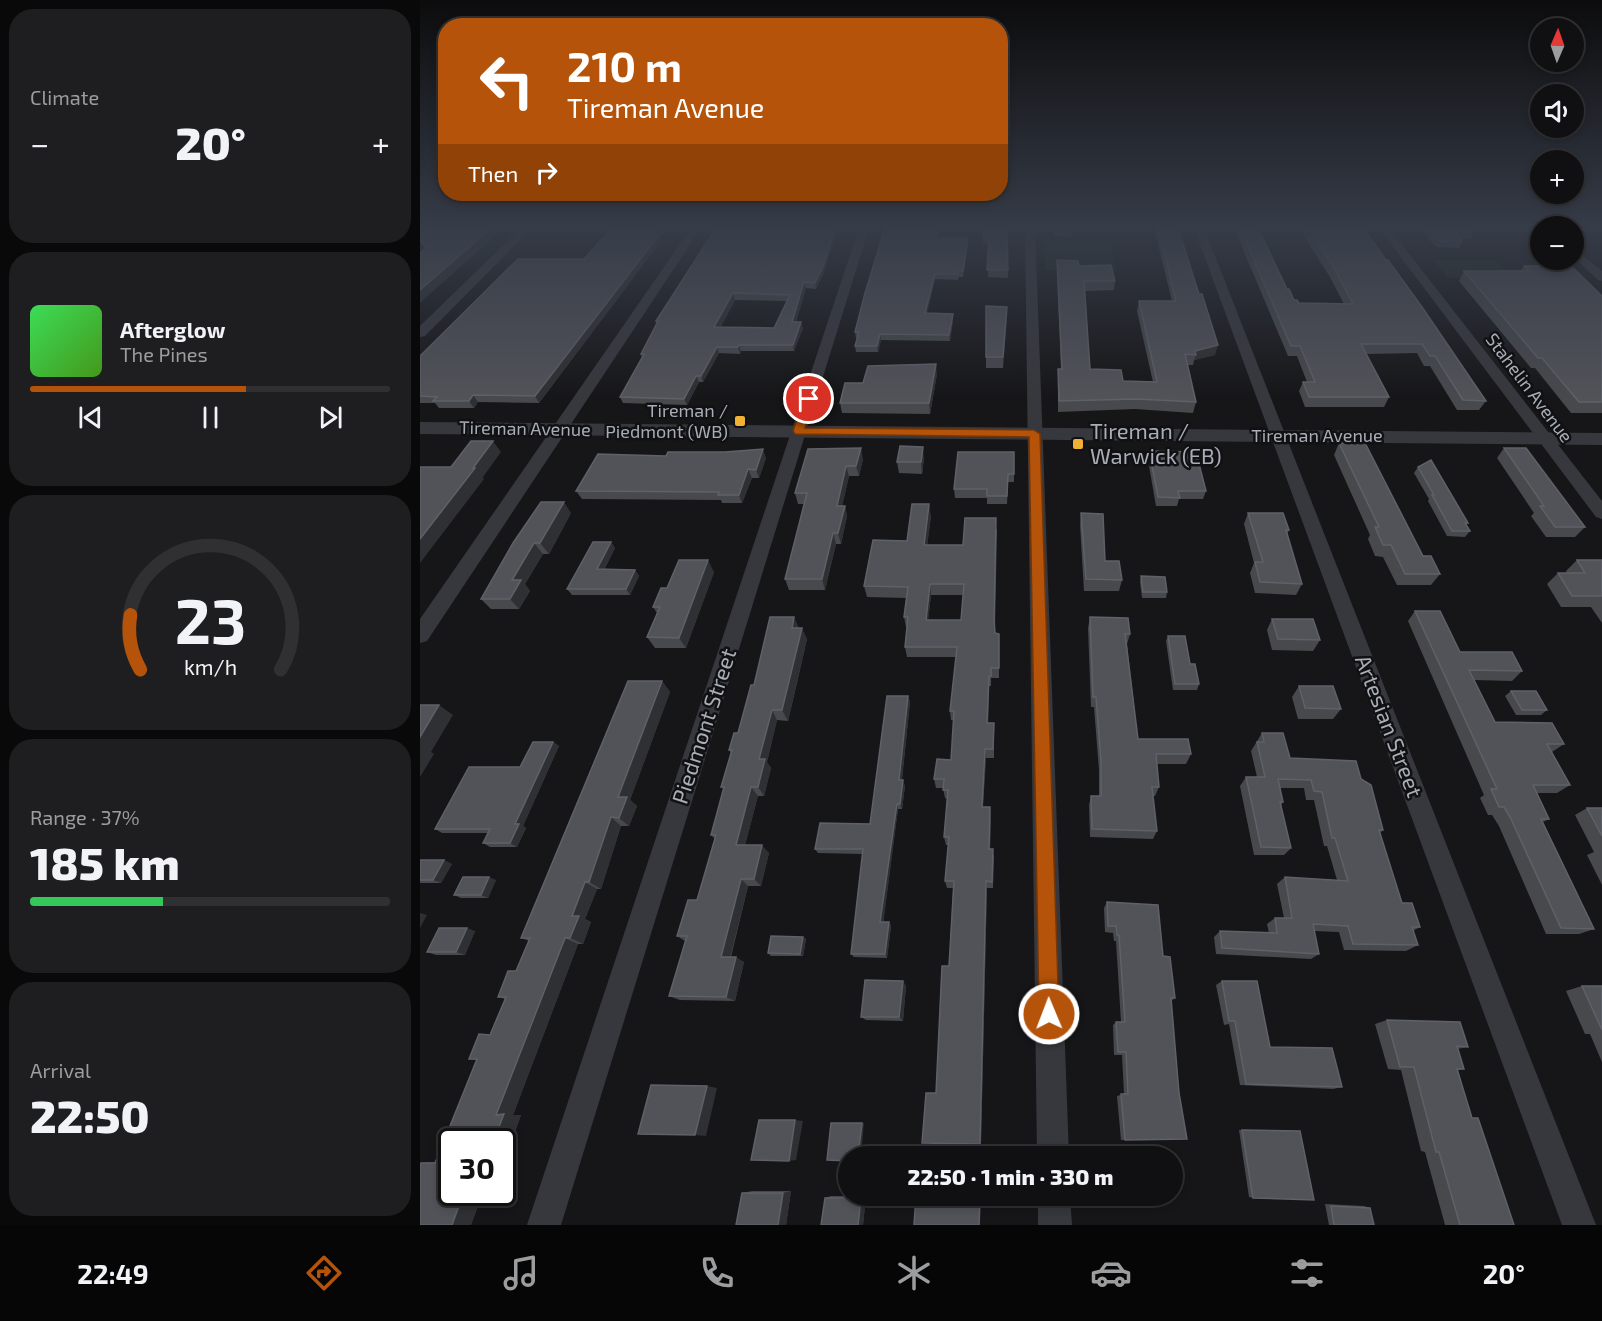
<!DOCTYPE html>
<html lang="en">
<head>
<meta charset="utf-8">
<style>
  body { margin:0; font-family:"Exo 2",sans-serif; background:#1e1e20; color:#f1f3f6; height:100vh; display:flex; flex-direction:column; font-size:22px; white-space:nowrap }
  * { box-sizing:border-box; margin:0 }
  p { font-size:20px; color:#9c9d9f }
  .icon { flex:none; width:33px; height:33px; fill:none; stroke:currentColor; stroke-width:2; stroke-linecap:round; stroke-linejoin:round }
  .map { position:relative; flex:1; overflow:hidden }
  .side { display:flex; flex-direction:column; gap:9px; padding:9px; background:#09090a; width:420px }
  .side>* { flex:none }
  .banner { position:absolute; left:18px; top:18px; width:570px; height:183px; border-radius:24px; box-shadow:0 3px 9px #0003,0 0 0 2px #303032; background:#b45309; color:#fff; overflow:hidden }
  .needle { width:39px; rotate:2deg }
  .controls { position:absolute; left:1110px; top:18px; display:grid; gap:12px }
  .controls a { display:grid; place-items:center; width:54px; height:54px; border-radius:50%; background:#101012; box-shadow:0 3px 9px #0003,0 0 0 2px #303032; font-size:30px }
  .speed { position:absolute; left:18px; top:1128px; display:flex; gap:12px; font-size:30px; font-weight:700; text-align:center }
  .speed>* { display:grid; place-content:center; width:78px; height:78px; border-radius:50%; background:#101012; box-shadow:0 3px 9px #0003,0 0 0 2px #303032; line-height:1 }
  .speed .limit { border:3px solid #111; border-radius:9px; background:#fff; color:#111 }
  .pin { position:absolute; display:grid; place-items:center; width:51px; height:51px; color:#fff; margin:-26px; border:3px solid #fff; border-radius:50%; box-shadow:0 2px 6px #0007 }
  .me { position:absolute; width:66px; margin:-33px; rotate:359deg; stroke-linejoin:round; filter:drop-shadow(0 0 4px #0008) }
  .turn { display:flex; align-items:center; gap:21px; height:126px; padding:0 30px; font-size:27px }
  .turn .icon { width:78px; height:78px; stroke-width:2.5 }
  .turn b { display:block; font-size:42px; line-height:51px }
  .then { display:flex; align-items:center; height:57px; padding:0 30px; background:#0003; gap:12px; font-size:22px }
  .big { font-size:45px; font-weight:800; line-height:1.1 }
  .side .widget { flex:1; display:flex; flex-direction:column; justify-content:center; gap:9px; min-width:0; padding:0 21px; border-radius:24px; background:#1e1e20 }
  .side .dial { align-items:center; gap:0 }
  .dial svg { height:156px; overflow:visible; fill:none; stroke:#303032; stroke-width:7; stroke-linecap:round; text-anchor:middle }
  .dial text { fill:#f1f3f6; stroke:none }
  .song { display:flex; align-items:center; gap:18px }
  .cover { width:72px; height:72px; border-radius:9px; background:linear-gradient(135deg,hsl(130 70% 55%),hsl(100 70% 35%)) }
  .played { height:6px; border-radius:3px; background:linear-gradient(90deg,#b45309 60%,#303032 60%) }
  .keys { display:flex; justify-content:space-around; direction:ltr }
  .heat { display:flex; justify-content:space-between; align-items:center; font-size:33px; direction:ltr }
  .charge { height:9px; border-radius:4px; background:linear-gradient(90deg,#34c759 37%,#303032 0) }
  .trip { position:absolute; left:418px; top:1146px; width:345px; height:60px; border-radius:30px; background:#101012; box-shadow:0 3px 9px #0003,0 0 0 2px #303032; font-weight:800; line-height:60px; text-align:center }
  .menu { display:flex; height:96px; justify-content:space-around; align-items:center; background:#060607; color:#9c9d9f }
  .menu .icon { width:42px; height:42px }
  .menu .active { color:#b45309 }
  .menu b { font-size:27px; color:#f1f3f6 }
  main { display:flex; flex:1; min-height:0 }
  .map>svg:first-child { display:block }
</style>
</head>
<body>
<main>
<section class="side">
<div class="widget"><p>Climate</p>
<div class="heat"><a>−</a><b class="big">20°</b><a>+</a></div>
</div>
<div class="widget">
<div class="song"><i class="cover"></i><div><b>Afterglow</b><p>The Pines</p></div></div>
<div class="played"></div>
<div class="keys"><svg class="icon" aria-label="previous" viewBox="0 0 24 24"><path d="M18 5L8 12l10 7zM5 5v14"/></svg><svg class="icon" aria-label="pause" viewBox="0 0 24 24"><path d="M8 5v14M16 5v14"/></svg><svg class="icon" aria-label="next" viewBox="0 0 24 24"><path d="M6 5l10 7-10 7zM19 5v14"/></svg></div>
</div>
<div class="widget dial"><svg viewBox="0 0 100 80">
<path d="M14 69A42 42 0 1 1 86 69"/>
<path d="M14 69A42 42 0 0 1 9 41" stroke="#b45309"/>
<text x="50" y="56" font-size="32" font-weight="700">23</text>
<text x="50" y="72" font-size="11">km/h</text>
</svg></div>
<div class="widget"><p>Range · 37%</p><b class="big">185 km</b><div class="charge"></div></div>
<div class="widget"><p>Arrival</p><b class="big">22:50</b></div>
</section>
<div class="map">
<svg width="1182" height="1225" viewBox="0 0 1182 1225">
  <rect width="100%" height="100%" fill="#161618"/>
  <path fill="#1e261f" d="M625,240L691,241L696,270H625Z
    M1013,260H1075L1092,278H1028Z"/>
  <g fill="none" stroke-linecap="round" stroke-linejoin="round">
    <path fill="#37383d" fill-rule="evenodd" d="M101,228H112L5,336L0,337V326Z
      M271,228H281L7,641L0,643V619Z
      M439,228H449L141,1225H107Z
      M605,228H615L649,1156H617Z
      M774,228H784L1176,1225H1142Z
      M959,228H969L1182,501V519L1176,517Z
      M1037,228H1120V231H1042Z
      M1154,228H1182V232H1154Z
      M1154,248L1182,271V281L1178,280L1154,257Z
      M618,1196H650L652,1225H618Z"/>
    <path fill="#37383d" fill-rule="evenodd" d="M0,422L1182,433V445L0,434Z"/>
  </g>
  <path fill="#47494d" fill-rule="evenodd" d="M131,228H247L240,238L241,241L119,403L58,402L54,408H19L15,403H0V356L164,259L187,233H134Z
    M296,228L403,275L396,289L386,288L376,322L383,328L374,351H321L320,354L299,353L283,382H279L267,405L203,403L200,397L222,358L221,354L237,324L236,321ZM315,300L367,301L354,328H300Z
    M587,228L588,278L568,277L569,243H563V236Z
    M634,228H653L652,237L634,236Z
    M734,228H758L795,355L774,360L773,365H767L776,402L773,413L715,409L638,412V369H641L637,270V260L659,266L695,281L694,290L665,291L670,369L703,381L733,382L717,311L719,301H752Z
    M814,228H838L867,289L874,300L879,303L924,304L910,277L879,228H943L1066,401L1059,410H1037L1010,366H1004L997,353L946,354L969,397L964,407H885L879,391L883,382H887L877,356H868Z
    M999,228H1050L1054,232L1051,239H1041L1042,241L1039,248L1016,247Z
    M519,238H548V244L543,277H539L538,280L515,279L507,313L533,314V320L530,341L461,340L458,352H436L435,346L437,338H436L435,332Z
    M1104,266L1182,296V413H1151L1115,368H1111L1039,281L1044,271H1100Z
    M587,307L583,368H566V357Z
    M517,374L510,414L422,413L420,403L443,383Z
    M919,443L1003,556L1020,574L1011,585H977L963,557L955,556L948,539L950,535L914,455Z
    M1084,448L1165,527L1155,537H1126L1111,516L1114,513L1077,458Z
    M388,449L443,459L439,476H429L422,506H425L427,516L421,544H416L405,590H369L365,579L384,504H378L375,493Z
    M729,451L786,491L783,499H759L757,506H736L728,460Z
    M594,452V482H588L587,504H567V498H535L534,489Z
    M346,458L339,478H332L322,503H302L301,500L162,499L156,491Z
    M504,458L502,474L479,473L477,462Z
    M998,467L1048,523L1046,525L1050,531L1045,537L1027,536L1008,501L1009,499L994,473Z
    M151,513L129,554H123L105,584L110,591L99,609H71L61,599L93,543Z
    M661,513L685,561L702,580L699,591H664L660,525Z
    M828,513L869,530L867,535L882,584L876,595L835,593L830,573L834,563L824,524Z
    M511,516L507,545H543L577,529L575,631V633L579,634V678H571V686H569L568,723L574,733V758H566L563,807L571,815L570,849L574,856L573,888H567L561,1144L516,1093L529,966L533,888H527L525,881L528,845H526L524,837L527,799L525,798L523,788H516L514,779L531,760L534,720H531L530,711L536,657H487L485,647L487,627H486L484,617L486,598L447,597L444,586ZM511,595H543L541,620H508Z
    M191,542L195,548L184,570H215L219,576L210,595H152L147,589Z
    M1157,560H1182V623L1171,607H1141L1127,584L1138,573H1147L1146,571Z
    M294,572L266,648H235L227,637L237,613L233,607L247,588Z
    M721,576L747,592L746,598H722L720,582Z
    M995,611L1040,652L1102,671L1092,681L1054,680L1075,722L1144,744L1132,752L1150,785L1137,793H1117L1129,819L1123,822L1174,929L1159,934H1126L1079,826L1072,815H1068L1060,798L1064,795L988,621Z
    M670,617L710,634L707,644L718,739L771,754L766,764H737L739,787L735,796H733L737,831L733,839L670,837L669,805L671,796H679V770L674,707H671L668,628Z
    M852,619L900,640L893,651L852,650L847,630Z
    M379,628L387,639L377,683L368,721L357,720L347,762L351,768L344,796H338L325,845L349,853L341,886H328L311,957L324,962L315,1001L260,1000L249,996L265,941L257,936L277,900L295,839L291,835L304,789L301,787L311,753L309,750L318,733L334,685Z
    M748,636L770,664L779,684L777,690H753L746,641Z
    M242,681L250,692L210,800L217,806L209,826H201L181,889H177L165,919L171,922L163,944H158L93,1115H101L89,1148H82V1142L32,1192H63L51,1225L1,1163L15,1162L57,1060L49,1059L70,1035L85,999L78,997L96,971L109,941L101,938Z
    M879,686L921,709L913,719H878L872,697Z
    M1091,691L1127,710L1121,715H1096L1085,696Z
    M488,696L490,702L482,780L485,786L482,809H478L463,922H469L471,926L467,958L434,957L431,954L443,854L398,853L395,849L450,824Z
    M842,733L870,758L941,779L963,830L960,833L982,903L1000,927L993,931L998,945L986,951L924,950L919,932L894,931L899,954L891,959L796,954L794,937L800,931L849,933L847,924L855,918H864L857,884L865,877L917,880L907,846H904L894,800H886L884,788H860L863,802L861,805L871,848L864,855H834L820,786L826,777H837L831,751Z
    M133,742L139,746L103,826L106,828L97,847H70L63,843L68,833H22L15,829L100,767Z
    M1167,808H1182V885L1167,855L1174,852L1155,815Z
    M0,860L32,864L21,883H0Z
    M76,880L68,898H41L34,895Z
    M687,902L743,956L755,998L751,1001L759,1093L767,1139L701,1140L697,1096L704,1094L702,1055H694L693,1025L696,1022H701L696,941H694L693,933L685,932L684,908Z
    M55,931L45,955H16L7,952Z
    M383,937L386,939L383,956H351L348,953Z
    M802,981L850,1047L922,1087L913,1089L820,1085L809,1024L804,1025L796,985Z
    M486,986L483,1021L446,1020L441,1017Z
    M1162,986H1182V1062L1170,1034H1165L1146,991Z
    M967,1020L1048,1047L1037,1049L1044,1069L1038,1070L1052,1118L1094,1225H1025L1005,1152L1001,1151L981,1070L968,1069L955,1024Z
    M819,1130L880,1131L833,1198L829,1197Z
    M332,1191H371L366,1225L322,1193Z
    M411,1196H446L443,1225L405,1198Z
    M905,1204L944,1206L950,1208L954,1225H909Z"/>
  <path fill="#2f3033" d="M71,228L83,229L0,303V290Z
    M240,228H247L240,238L241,241L119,403L115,396L236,235Z
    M416,228H419L403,275L396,289L395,283Z
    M548,238V244L543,277V271Z
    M515,274V279L506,319L505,313Z
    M384,282L386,288L374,328L372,322Z
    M313,293L315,300L297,334L294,327Z
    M587,307V317L583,368V357Z
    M533,314V320L530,341L529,335Z
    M381,322L383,328L374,351L373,345Z
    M460,334L461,340L458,352L457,346Z
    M319,345L321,351L320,354L318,347Z
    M798,345L795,355L774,360L776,355L775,351Z
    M297,347L299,353L283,382L281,376Z
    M516,364L517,374L510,414L509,403Z
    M276,376L279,382L267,405L264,399Z
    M53,395L58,402L54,408L49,401Z
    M73,441L81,452L63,477L64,479L0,563V539Z
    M503,447L504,458L502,474L501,462Z
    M441,448L443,459L439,476L436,466Z
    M343,449L346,458L339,478L336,470Z
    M426,466L429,476L420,516L417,506Z
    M328,469L332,478L322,503L319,495Z
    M144,502L151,513L129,554L120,543Z
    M509,504L511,516L506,556L504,545Z
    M425,506L427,516L421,544L418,533Z
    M413,533L416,544L405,590L402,579Z
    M191,542L195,548L181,575L177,569Z
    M114,543L123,554L105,584L110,591L99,609L90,599L92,580Z
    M288,560L294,572L266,648L259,638Z
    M215,570L219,576L210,595L206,589Z
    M510,584L511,595L507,631L506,620Z
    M374,617L379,628H372Z
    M382,628L387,639L368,721L362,710Z
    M569,676V686L568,733L567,723Z
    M242,681L250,692L210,800L217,806L209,826L199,818L198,797Z
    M488,696L490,702L481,786L479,780Z
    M19,705L33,715L11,752L14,754L0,777V737Z
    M352,710L357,720L347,762L351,768L344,796L338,787L339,759Z
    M133,742L139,746L103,826L106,828L97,847L90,843L95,824Z
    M565,749L566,758L562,815V807Z
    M483,780L485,786L482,809L480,804Z
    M331,787L338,796L323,853L316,845Z
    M477,804L478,809L463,926L460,922Z
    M570,807L571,815L570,856L569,849Z
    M191,817L201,826L181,889L169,882Z
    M342,845L349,853L341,886L334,879Z
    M24,860L32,864L21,883L13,880Z
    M69,877L76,880L68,898L61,895Z
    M321,879L328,886L309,962L301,957Z
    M566,881L567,888L561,1144H560Z
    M165,882L177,889L165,919L171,922L163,944L150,938L152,916Z
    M0,913L7,915L0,928Z
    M469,922L471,926L467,958L465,954Z
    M47,928L55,931L45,955L36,952Z
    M383,937L386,939L383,956L380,954Z
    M145,938L158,944L93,1115H101L89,1148H82V1142H73L76,1115Z
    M316,957L324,962L315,1001L306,997Z
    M483,981L486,986L483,1021L479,1017Z
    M287,1086L297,1088L286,1136L275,1135Z
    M375,1120L383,1121L376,1160L369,1161Z
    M442,1123H444L441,1156H438Z
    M371,1191L366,1225H358L363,1193Z
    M44,1192H63L51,1225H32Z
    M446,1196L443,1225H438L441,1198Z
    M560,1196H561L560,1225H559Z"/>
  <path fill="#525359" stroke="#5f6168" stroke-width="1.5" fill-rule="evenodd" d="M0,228H71L0,290V253L6,248L0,240Z
    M192,228H240L236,235H239L115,396L53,395L49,401H13L17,397L0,396V356L98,259H164Z
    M296,228H416L402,269L395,283L384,282L372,322H381L373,345H319L318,347H297L281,376H276L264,399L200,397L224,354H221L238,321H236ZM313,293L370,295L354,328L294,327Z
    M465,228H519L517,238H548L543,271H539L538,274H515L505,313L533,314L529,335L460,334L457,346H435L439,332H435L445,293Z
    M564,228H587L588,270H567L569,236H563Z
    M635,228H653V229H635Z
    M738,228H758L779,294H782L798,345L775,351L776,355L765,354L776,402L717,399L639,401L638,369H642L637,260L658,261L659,266L691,265L695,281H664L670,369L701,370L703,381L737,382L719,301H756Z
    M820,228H838L867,289H869L874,300H877L879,303L933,304L914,268L888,228H943L966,260H968L1002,307L1066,401L1043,400L1015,356H1010L1002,344H941L969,397H889L883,382H895L880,346H871Z
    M1008,228H1050L1054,232H1035L1042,241H1019Z
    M1150,265L1182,296V402H1159L1122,358H1118L1044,271H1109L1104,266Z
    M566,306L587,307L583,357H566Z
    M516,364L509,403H420L425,383H443L448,366Z
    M51,441H73L53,468H55L0,539V467H31Z
    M919,443H945L1003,556H1011L1020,574H985L971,545H963L955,527H959Z
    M480,446L503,447L501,462H477Z
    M441,448L436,466H426L417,506H425L418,533H413L402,579H365L387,493H375L388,449Z
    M1084,448H1106L1165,527H1135L1120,506H1124Z
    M343,449L336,470L328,469L319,495H298L299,492L156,491L178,454L246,456L248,452H305Z
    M729,451L776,452L786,491H758L760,498L738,497Z
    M538,452H594V474H588L587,496H567V489H534Z
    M1011,460L1048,523H1045L1050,531H1032L1012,495H1014L998,467Z
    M121,502H144L120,543H114L92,580H101L90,599H61L93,543Z
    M492,504H509L504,545H543L545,518H576L574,620L575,633L579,634V668H571V676H569L567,723H574L573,749H565L562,807H570L569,849H573L572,882L566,881L560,1144L502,1143L506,1093H516L522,966H529L534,881H525L529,837H524L528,790H523L524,779H514L517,759L531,760L534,711H530L537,647H485L488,617H484L488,587L444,586L453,540L487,541ZM510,584H544L541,620H506Z
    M661,513L683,514L685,561H699L702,580L666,579Z
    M828,513H863L869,530H866L882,584L840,582L835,562H843Z
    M173,542H191L177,569L215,570L206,589H147Z
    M259,560H288L259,638L227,637L240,607H233L241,588H247Z
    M1157,560H1182V596H1152L1138,573H1165Z
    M721,576L745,577L747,592H723Z
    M995,611H1020L1040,652H1092L1102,671L1049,670L1075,722L1132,723L1144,744H1127L1150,785H1113L1129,819H1121L1174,929L1141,928L1091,819L1084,807H1079L1071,789H1077Z
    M350,617H374L372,628H382L362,710H352L339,759H345L338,787H331L316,845H342L334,879H321L301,957H316L306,997L249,996L267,936H257L268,900H277L296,835H291L304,787H301L312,750H309L314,733H318L331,685H334Z
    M670,617L708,618L710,634H705L718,739H768L771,754H736L739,787H732L737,831L672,829L671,796H681V761L676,697H673Z
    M852,619H893L900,640L858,639Z
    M748,636H765L770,664H775L779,684H755Z
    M208,681H242L198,797H207L199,818L191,817L169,882H165L152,916H159L150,938H145L76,1115L84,1114L73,1142H32V1192H44L32,1225H0V1166L1,1163H15L57,1059H49L59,1034L70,1035L86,997H78L88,971H96L110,938H101Z
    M879,686H913L921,709L885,708Z
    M1091,691H1116L1127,710H1102Z
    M467,696H488L479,780H483L480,804H477L460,922H469L465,954H431L443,849H395L400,823L450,824Z
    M0,705H19L0,737Z
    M842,733H863L870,758L936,761L941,779L951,785L963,830H959L982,903H992L1000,927H992L998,945L933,944L928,926L893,924L899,954L802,948L800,931L857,933L855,918H872L865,877L928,881L915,838H912L902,792L894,791L891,780L858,779L863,802H860L871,848L841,847L826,777H845L837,742H844Z
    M113,742H133L95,824H99L90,843H63L70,829H15L49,767H100Z
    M1167,808H1182V836Z
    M0,860H24L13,880H0Z
    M43,877H69L61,895H34Z
    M687,902L738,905L743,956L750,957L755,998H751L759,1093L767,1139L705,1140L701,1094H708L706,1052H698L696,1022H705L699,935H697L696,926H688Z
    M19,928H47L36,952H7Z
    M351,936L383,937L380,954L348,953Z
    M445,980L483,981L479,1017H441Z
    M802,981H837L850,1047L912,1048L922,1087L826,1084L815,1021H809Z
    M1162,986H1182V1030Z
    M967,1020L1040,1022L1048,1047L1037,1046L1044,1069H1037L1052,1118H1058L1094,1225H1040L1019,1152H1016L994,1067H980Z
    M231,1085L287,1086L275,1135L218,1134Z
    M339,1120H375L369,1161L331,1160Z
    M411,1123H442L438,1156H429V1161L407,1160Z
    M822,1130L880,1131L894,1200L833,1198Z
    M322,1193H363L358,1225H316Z
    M496,1196H560L559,1225H494Z
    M405,1198H441L438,1225H401Z
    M911,1206L950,1208L954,1225H914Z"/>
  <linearGradient id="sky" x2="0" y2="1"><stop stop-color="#0c0c0d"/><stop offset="0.57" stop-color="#363c48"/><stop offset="1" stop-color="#363c48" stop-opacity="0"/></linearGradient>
  <rect width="1182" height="399" fill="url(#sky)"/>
  <path fill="#b45309" stroke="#753606" stroke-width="1.5" d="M389,396L394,399L385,428L614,430L620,434L639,1014L636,1021L629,1024L622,1021L619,1014L609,437L375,434L373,431L384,399Z"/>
  <g fill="#f2b134" stroke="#111113" stroke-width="2">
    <rect x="314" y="415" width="12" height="12" rx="3"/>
    <rect x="652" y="438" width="12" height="12" rx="3"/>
  </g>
  <g text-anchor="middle" stroke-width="5" stroke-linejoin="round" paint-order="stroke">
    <g font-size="18" fill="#a8adb8" stroke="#111113">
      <text transform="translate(1109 388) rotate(53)" y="6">Stahelin Avenue</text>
      <text transform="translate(105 429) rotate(1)" y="6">Tireman Avenue</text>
      <text x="897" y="442">Tireman Avenue</text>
    </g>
    <g font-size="18" fill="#a8adb8" stroke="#111113" text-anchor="end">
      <text x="308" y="417">Tireman /<tspan x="308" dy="21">Piedmont (WB)</tspan></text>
    </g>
    <g font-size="22" fill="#a8adb8" stroke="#111113" text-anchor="start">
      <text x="670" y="439">Tireman /<tspan x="670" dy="25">Warwick (EB)</tspan></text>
    </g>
    <g font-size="22" fill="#a8adb8" stroke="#111113">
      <text transform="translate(284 726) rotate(-72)" y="8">Piedmont Street</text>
      <text transform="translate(969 726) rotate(69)" y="8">Artesian Street</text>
    </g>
  </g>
</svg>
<div class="controls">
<a><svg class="needle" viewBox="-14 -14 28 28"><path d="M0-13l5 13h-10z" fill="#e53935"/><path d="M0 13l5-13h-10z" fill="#9c9d9f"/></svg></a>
<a><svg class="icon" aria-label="sound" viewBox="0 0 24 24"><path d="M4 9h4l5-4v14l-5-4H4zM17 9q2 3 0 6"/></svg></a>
<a>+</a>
<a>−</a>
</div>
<div class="speed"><div class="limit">30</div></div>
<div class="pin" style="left:389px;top:399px;background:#d93025"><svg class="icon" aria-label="arrive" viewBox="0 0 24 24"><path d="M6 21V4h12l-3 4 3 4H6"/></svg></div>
<svg class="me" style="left:629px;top:1014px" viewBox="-20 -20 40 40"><circle r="17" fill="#b45309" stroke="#fff" stroke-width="3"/><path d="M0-11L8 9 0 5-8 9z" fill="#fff"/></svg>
<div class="trip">22:50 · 1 min · 330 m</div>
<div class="banner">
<div class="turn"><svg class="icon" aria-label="left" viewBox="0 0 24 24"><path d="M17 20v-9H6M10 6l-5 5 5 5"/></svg><div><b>210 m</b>Tireman Avenue</div></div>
<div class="then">Then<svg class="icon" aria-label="right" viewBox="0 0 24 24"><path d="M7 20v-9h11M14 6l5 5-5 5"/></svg></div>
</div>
</div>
</main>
<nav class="menu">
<b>22:49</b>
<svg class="icon active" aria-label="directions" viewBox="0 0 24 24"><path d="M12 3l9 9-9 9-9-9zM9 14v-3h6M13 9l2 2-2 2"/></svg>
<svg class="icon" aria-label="music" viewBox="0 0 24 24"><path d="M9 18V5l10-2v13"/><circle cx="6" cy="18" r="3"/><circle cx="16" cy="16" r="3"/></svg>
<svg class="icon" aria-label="phone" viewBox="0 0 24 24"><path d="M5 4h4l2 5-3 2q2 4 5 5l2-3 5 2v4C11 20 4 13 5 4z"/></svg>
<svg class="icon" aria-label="climate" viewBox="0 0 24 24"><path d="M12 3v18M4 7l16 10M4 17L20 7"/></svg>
<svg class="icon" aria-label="car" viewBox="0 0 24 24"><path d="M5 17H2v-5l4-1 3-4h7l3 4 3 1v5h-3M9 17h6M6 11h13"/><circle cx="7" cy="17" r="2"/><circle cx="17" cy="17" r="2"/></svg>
<svg class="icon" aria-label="filters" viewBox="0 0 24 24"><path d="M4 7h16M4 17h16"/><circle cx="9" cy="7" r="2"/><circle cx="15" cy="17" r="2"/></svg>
<b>20°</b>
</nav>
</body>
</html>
